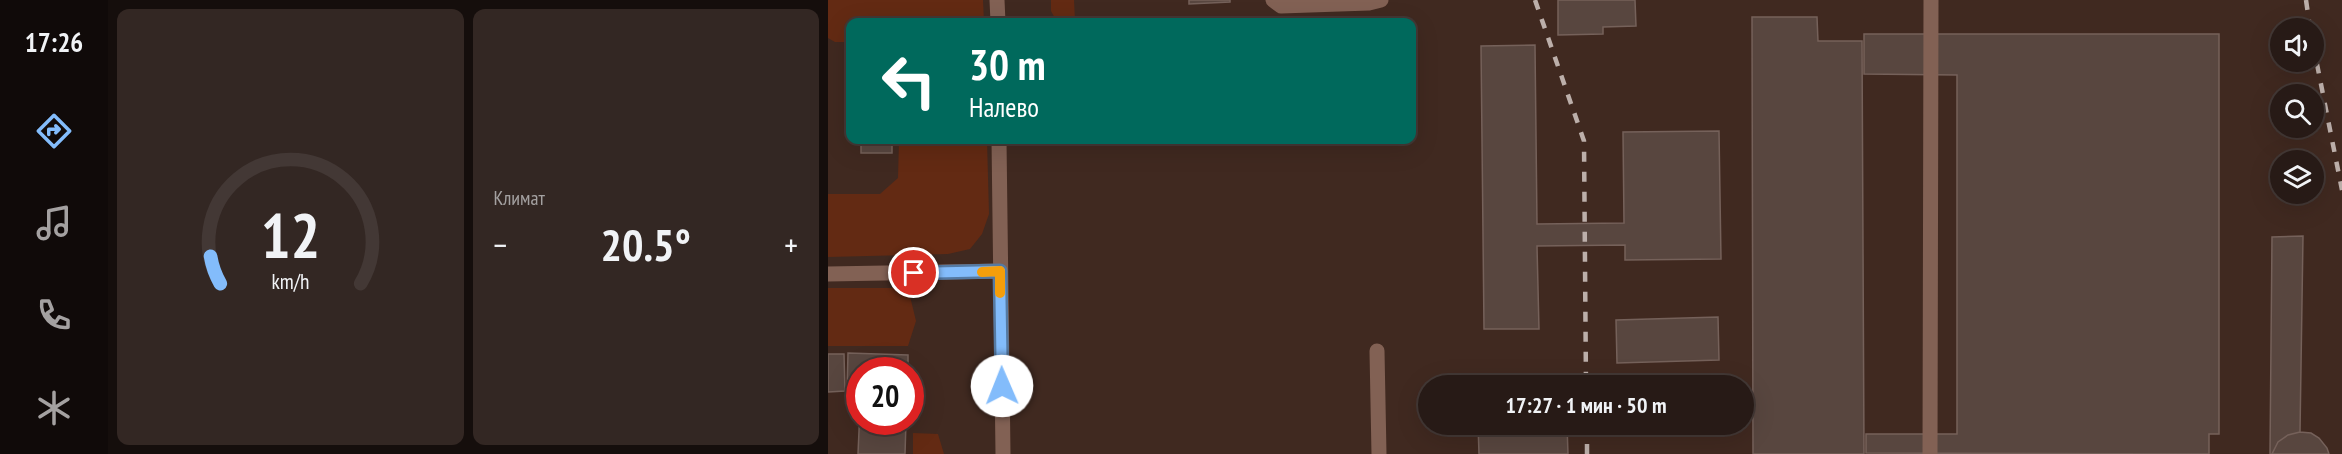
<!DOCTYPE html>
<html lang="ru">
<head>
<meta charset="utf-8">
<style>
  body { margin:0; font-family:"PT Sans Narrow",sans-serif; background:#332723; color:#f1f3f6; height:100vh; display:flex; flex-direction:column; font-size:22px; white-space:nowrap }
  * { box-sizing:border-box; margin:0 }
  p { font-size:20px; color:#a4a1a1 }
  .icon { flex:none; width:33px; height:33px; fill:none; stroke:currentColor; stroke-width:2; stroke-linecap:round; stroke-linejoin:round }
  .map { position:relative; flex:1; overflow:hidden }
  .details { display:flex; flex-direction:column; gap:9px; padding:9px; background:#150e0c; width:720px }
  .details>* { flex:none }
  .banner { position:absolute; left:18px; top:18px; width:570px; height:126px; border-radius:12px; box-shadow:0 6px 24px #0002,0 0 0 2px #433835; background:#00695c; color:#fff; overflow:hidden }
  .controls { position:absolute; left:1442px; top:18px; display:grid; gap:12px }
  .controls a { display:grid; place-items:center; width:54px; height:54px; border-radius:50%; background:#271a16; box-shadow:0 6px 24px #0002,0 0 0 2px #433835; font-size:30px }
  .speed { position:absolute; left:18px; top:357px; display:flex; gap:12px; font-size:30px; font-weight:700; text-align:center }
  .speed>* { display:grid; place-content:center; width:78px; height:78px; border-radius:50%; background:#271a16; box-shadow:0 6px 24px #0002,0 0 0 2px #433835; line-height:1 }
  .speed .limit { border:9px solid #d22; background:#fff; color:#111 }
  .pin { position:absolute; display:grid; place-items:center; width:51px; height:51px; color:#fff; margin:-26px; border:3px solid #fff; border-radius:50%; box-shadow:0 2px 6px #0007 }
  .me { position:absolute; width:66px; margin:-33px; rotate:359deg; stroke-linejoin:round; filter:drop-shadow(0 0 4px #0008) }
  .turn { display:flex; align-items:center; gap:21px; height:126px; padding:0 24px; font-size:27px }
  .turn .icon { width:78px; height:78px; stroke-width:2.5 }
  .turn b { display:block; font-size:42px; line-height:51px }
  .big { font-size:45px; font-weight:600; line-height:1.1 }
  .details .tile { flex:1; display:flex; flex-direction:column; justify-content:center; gap:9px; min-width:0; padding:0 21px; border-radius:12px; background:#332723 }
  .details .dial { align-items:center; gap:0 }
  .dial svg { height:156px; overflow:visible; fill:none; stroke:#433835; stroke-width:7; stroke-linecap:round; text-anchor:middle }
  .dial text { fill:#f1f3f6; stroke:none }
  .heat { display:flex; justify-content:space-between; align-items:center; font-size:33px; direction:ltr }
  .details .tiles { flex:1; display:grid; gap:9px; grid-template-columns:repeat(2,1fr) }
  .trip { position:absolute; left:590px; top:375px; width:336px; height:60px; border-radius:30px; background:#271a16; box-shadow:0 6px 24px #0002,0 0 0 2px #433835; font-weight:600; line-height:60px; text-align:center }
  main { display:flex; flex:1; min-height:0 }
  .tabs { display:flex; flex-direction:column; width:108px; justify-content:space-around; align-items:center; background:#100a09; color:#a4a1a1 }
  .tabs .icon { width:42px; height:42px }
  .tabs .on { color:#83bcfb }
  .tabs b { font-size:27px; color:#f1f3f6 }
  .map>svg:first-child { display:block }
</style>
</head>
<body>
<main>
<nav class="tabs">
<b>17:26</b>
<svg class="icon on" aria-label="directions" viewBox="0 0 24 24"><path d="M12 3l9 9-9 9-9-9zM9 14v-3h6M13 9l2 2-2 2"/></svg>
<svg class="icon" aria-label="music" viewBox="0 0 24 24"><path d="M9 18V5l10-2v13"/><circle cx="6" cy="18" r="3"/><circle cx="16" cy="16" r="3"/></svg>
<svg class="icon" aria-label="phone" viewBox="0 0 24 24"><path d="M5 4h4l2 5-3 2q2 4 5 5l2-3 5 2v4C11 20 4 13 5 4z"/></svg>
<svg class="icon" aria-label="climate" viewBox="0 0 24 24"><path d="M12 3v18M4 7l16 10M4 17L20 7"/></svg>
</nav>
<section class="details">
<div class="tiles">
<div class="tile dial"><svg viewBox="0 0 100 80">
<path d="M14 69A42 42 0 1 1 86 69"/>
<path d="M14 69A42 42 0 0 1 9 55" stroke="#83bcfb"/>
<text x="50" y="56" font-size="32" font-weight="700">12</text>
<text x="50" y="72" font-size="11">km/h</text>
</svg></div>
<div class="tile"><p>Климат</p>
<div class="heat"><a>−</a><b class="big">20.5°</b><a>+</a></div>
</div>
</div>
</section>
<div class="map">
<svg width="1514" height="454" viewBox="0 0 1514 454">
  <rect width="100%" height="100%" fill="#34231d"/>
  <path fill="#402920" fill-rule="evenodd" d="M0,0H1514V454H0ZM22,22H584V140H22ZM1452,28H1485V62H1452ZM1452,94H1485V128H1452ZM1452,160H1485V194H1452ZM32,370H82V422H32ZM600,386H915V424H600Z"/>
  <path fill="#632a13" d="M0,0H155L156,22H22V42H7L0,38Z
    M223,0H246L247,21L229,22L223,11Z
    M71,140H159L161,214L154,234L142,249L120,254L0,257V194H52L70,178Z
    M0,288H80L88,321L80,346H0Z
    M85,433L110,434L116,454H85Z"/>
  <path fill="#58463f" stroke="#75615a" stroke-width="1.5" d="M361,0H402V2L361,4Z
    M730,0H807L808,26L775,27V34L730,35Z
    M924,17H989L990,41H1034L1036,454H925Z
    M1036,34H1391V434H1381V454L1038,453V434H1129V75L1036,74Z
    M707,45L709,224L796,223L795,132L891,131L893,259L797,260V245L709,246L711,329H656L653,46Z
    M33,140H64V153H33Z
    M1475,236L1472,432L1460,435L1450,442L1444,454H1442L1444,237Z
    M890,317L891,360L789,363L788,320Z
    M20,353L80,355V370H32V392L19,391Z
    M0,354H16L17,391L0,392Z
    M649,376V386H624V377Z
    M32,408V422H78L77,454H30Z
    M650,424H739L740,454H651Z
    M1472,432L1483,433L1491,438L1499,448L1501,454H1444L1450,442L1460,435Z"/>
  <g fill="none" stroke-linecap="round" stroke-linejoin="round">
    <path stroke="#826154" stroke-width="15" d="M169,0L170,22
      M445,0L453,6L541,3L553,0
      M171,140L175,454
      M0,274L172,271
      M549,351L551,454
      M1102,454L1103,0"/>
    <path stroke="#bcafaa" stroke-width="4.5" stroke-dasharray="10 10" stroke-linecap="butt" d="M707,0L756,141L758,386
      M1478,0L1482,28
      M1485,44L1514,190
      M759,424V454"/>
  </g>
  <g fill="none" stroke-linecap="round" stroke-linejoin="round">
    <defs>
      <path id="route" d="M86,273L172,271L174,386"/>
    </defs>
    <use href="#route" stroke="#557aa3" stroke-width="15"/>
    <use href="#route" stroke="#83bcfb" stroke-width="10"/>
    <path stroke="#f59e0b" stroke-width="10" d="M154,272L172,271V293"/>
  </g>
</svg>
<div class="controls">
<a><svg class="icon" aria-label="sound" viewBox="0 0 24 24"><path d="M4 9h4l5-4v14l-5-4H4zM17 9q2 3 0 6"/></svg></a>
<a><svg class="icon" aria-label="search" viewBox="0 0 24 24"><circle cx="10" cy="10" r="6"/><path d="M15 15l6 6"/></svg></a>
<a><svg class="icon" aria-label="layers" viewBox="0 0 24 24"><path d="M12 4l9 5-9 5-9-5zM3 14l9 5 9-5"/></svg></a>
</div>
<div class="speed"><div class="limit">20</div></div>
<div class="pin" style="left:86px;top:273px;background:#d93025"><svg class="icon" aria-label="arrive" viewBox="0 0 24 24"><path d="M6 21V4h12l-3 4 3 4H6"/></svg></div>
<svg class="me" style="left:174px;top:386px" viewBox="-20 -20 40 40"><circle r="19" fill="#fff"/><path d="M0-13L10 11 0 6-10 11z" fill="#83bcfb"/></svg>
<div class="trip">17:27 · 1 мин · 50 m</div>
<div class="banner">
<div class="turn"><svg class="icon" aria-label="left" viewBox="0 0 24 24"><path d="M17 20v-9H6M10 6l-5 5 5 5"/></svg><div><b>30 m</b>Налево</div></div>
</div>
</div>
</main>
</body>
</html>
